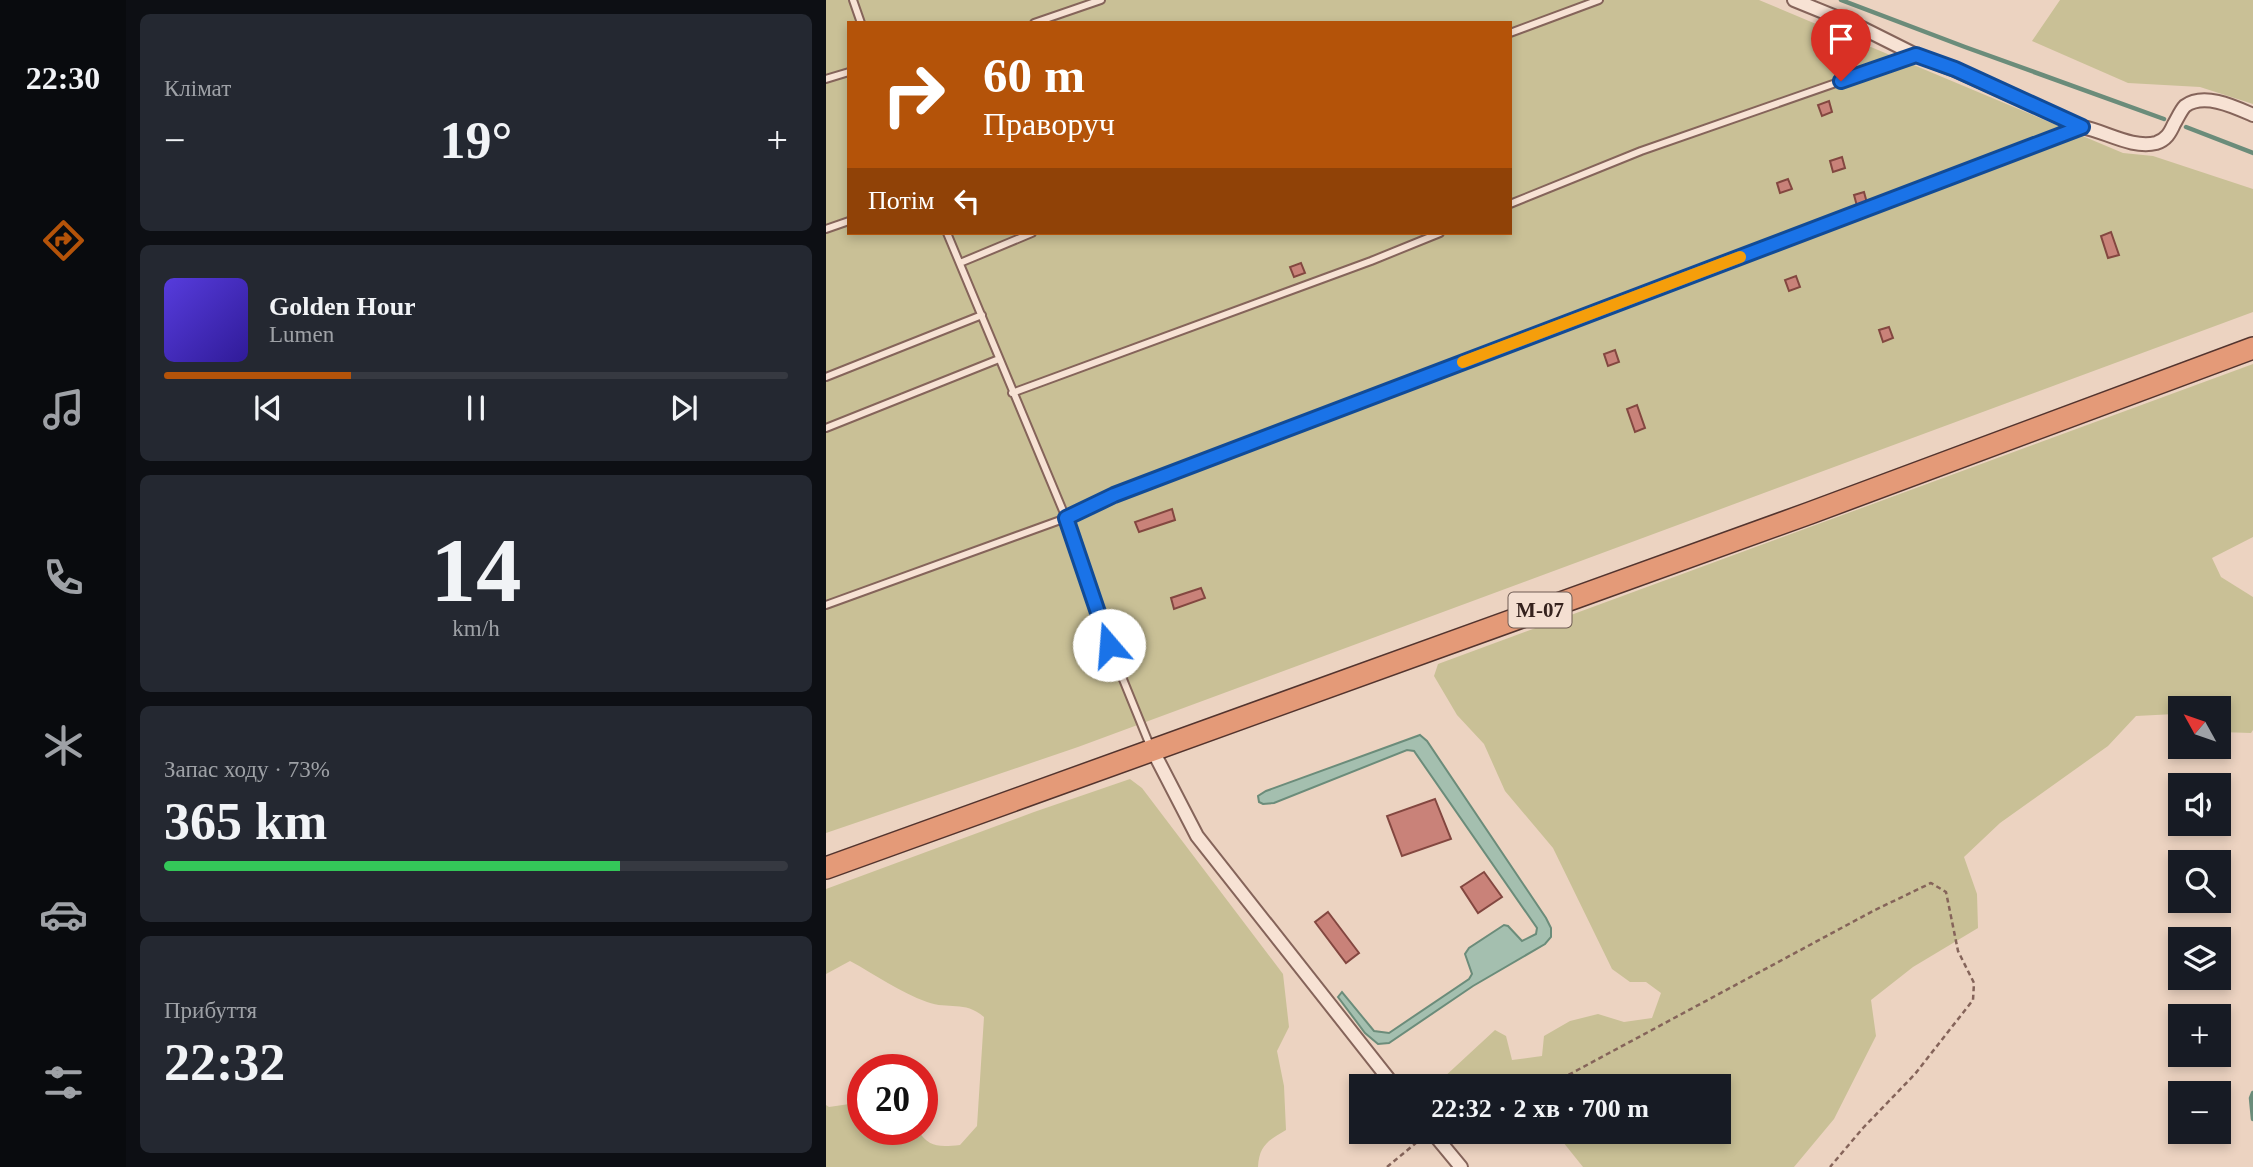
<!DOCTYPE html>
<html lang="uk">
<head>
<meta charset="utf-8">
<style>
  body { margin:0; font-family:Georgia,serif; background:#242831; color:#f1f3f6; height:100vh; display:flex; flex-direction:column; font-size:26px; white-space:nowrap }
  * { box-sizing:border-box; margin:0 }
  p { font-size:23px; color:#9ea1a6 }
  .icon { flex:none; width:38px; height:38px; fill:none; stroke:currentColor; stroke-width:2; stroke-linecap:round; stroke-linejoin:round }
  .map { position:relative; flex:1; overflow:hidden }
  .side { display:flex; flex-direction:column; gap:14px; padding:14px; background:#0d0f14; width:700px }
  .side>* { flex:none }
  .hud { position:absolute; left:21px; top:21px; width:665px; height:214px; border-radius:0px; box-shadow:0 4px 10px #0003; background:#b45309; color:#fff; overflow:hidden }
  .needle { width:46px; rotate:310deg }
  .tools { position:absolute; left:1342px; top:696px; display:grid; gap:14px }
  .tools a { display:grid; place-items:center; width:63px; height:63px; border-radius:0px; background:#171b24; box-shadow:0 4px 10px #0003; font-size:35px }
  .speed { position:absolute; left:21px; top:1054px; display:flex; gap:14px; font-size:35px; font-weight:700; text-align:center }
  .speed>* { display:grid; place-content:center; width:91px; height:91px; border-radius:50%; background:#171b24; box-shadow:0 4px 10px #0003; line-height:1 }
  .speed .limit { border:10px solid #d22; background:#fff; color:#111 }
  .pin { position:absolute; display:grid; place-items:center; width:60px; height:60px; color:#fff; margin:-72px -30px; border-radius:50% 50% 50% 0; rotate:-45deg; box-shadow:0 0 7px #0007 }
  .pin .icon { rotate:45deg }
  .me { position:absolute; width:77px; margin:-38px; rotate:342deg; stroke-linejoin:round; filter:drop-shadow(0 0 5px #0008) }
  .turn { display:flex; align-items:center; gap:24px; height:147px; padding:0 21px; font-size:32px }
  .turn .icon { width:91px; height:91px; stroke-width:2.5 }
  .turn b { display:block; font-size:49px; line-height:60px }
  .then { display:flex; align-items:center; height:66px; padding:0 21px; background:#0003; gap:14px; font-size:26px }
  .big { font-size:52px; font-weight:700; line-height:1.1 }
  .side .tile { flex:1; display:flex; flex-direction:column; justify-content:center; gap:10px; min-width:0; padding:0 24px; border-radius:10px; background:#242831 }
  .side .dial { align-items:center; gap:0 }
  .dial b { font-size:91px; line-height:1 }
  .song { display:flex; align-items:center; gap:21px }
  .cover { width:84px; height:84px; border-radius:10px; background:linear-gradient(135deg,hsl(250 70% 55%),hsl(250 70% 35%)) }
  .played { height:7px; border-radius:4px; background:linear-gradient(90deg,#b45309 30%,#363941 30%) }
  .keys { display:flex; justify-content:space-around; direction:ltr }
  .heat { display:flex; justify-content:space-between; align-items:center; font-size:38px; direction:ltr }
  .charge { height:10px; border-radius:5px; background:linear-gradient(90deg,#34c759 73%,#363941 0) }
  .trip { position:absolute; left:523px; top:1074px; width:382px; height:70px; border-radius:0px; background:#171b24; box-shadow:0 4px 10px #0003; font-weight:700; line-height:70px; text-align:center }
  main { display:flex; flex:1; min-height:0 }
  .dock { display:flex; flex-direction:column; width:126px; justify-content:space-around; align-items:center; background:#090b0e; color:#9ea1a6 }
  .dock .icon { width:49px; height:49px }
  .dock .current { color:#b45309 }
  .dock b { font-size:32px; color:#f1f3f6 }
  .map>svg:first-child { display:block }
</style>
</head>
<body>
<main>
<nav class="dock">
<b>22:30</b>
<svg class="icon current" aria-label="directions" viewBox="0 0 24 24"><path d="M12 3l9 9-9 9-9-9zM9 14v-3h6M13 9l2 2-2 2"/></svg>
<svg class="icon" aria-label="music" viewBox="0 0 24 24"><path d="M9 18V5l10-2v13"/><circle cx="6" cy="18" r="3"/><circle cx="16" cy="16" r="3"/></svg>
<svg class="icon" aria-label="phone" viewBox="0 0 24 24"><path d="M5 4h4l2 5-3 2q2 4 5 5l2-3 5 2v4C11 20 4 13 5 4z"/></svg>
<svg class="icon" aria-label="climate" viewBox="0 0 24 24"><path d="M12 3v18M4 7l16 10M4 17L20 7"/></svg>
<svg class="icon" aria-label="car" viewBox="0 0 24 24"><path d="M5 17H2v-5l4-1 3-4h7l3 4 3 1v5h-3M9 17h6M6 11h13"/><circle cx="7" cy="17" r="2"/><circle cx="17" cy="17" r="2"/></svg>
<svg class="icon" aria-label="filters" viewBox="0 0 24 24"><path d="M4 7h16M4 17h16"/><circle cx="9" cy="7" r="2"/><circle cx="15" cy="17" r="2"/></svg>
</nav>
<section class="side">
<div class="tile"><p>Клімат</p>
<div class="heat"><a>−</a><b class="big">19°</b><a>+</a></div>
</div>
<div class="tile">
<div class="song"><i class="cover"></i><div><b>Golden Hour</b><p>Lumen</p></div></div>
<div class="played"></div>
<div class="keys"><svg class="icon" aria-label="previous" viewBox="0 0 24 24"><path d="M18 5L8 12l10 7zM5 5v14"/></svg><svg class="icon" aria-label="pause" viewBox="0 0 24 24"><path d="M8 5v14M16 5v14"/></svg><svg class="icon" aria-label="next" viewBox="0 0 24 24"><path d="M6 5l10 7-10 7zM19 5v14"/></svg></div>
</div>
<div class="tile dial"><b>14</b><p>km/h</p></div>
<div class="tile"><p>Запас ходу · 73%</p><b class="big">365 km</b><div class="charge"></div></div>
<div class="tile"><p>Прибуття</p><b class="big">22:32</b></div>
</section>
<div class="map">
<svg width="1427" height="1167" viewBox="0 0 1427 1167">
  <rect width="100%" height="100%" fill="#ecd3c1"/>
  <path fill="#c9c096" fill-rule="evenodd" d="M0,0H933L1297,153L1327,156L1427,189V312L252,747L0,833ZM23,23H684V233H23Z
    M1234,0H1427V104L1374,87L1302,83L1206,41Z
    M1427,364V537L1386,558L1395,577L1427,597V730L1425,733L1393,732V709H1354V716L1349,714L1310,716L1282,746L1174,823L1138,857L1151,894L1152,928L1087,967L1045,1000L1050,1036L1008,1119L968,1167H757L729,1132H892V1087H618L616,1079L669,1030L680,1036L686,1060L716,1056L718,1036L744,1021L772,1014L798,1022L826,1018L835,993L820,982H804L786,969L727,848L679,791L658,744L631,715L608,676L612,664Z
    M304,779L316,788L457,974L463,1027L451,1051L458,1086L460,1130C443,1140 433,1145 432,1167H0V1105L3,1107L37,1102V1129H91C103,1148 113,1147 134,1145L151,1126L158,1017C138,1000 123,1010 101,1002C73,992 50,975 24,961L0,974V889L208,812Z"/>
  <path fill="#a4bfaf" stroke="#6b8c7a" stroke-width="2" d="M594,735L601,741L720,918L725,928V937L719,944L647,986L563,1043L552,1044L539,1033L512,997L516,992L548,1031L563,1033L643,979L646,974L639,954L643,948L678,925L682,926L696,941L710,934L711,928L588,751L581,750L448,803L437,804L433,802L432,796L440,791Z"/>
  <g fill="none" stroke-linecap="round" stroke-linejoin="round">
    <path stroke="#6b8c7a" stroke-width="4.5" d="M1015,0L1139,47L1338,119
      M1360,127L1427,153
      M1427,1093L1425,1098L1427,1119"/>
  </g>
  <path fill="#c98279" stroke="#834740" stroke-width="2" d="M1003,101L1006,112L996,116L992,105Z
    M1016,157L1019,168L1007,172L1004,161Z
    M962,179L966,189L954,193L951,183Z
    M1038,192L1041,203L1031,206L1028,195Z
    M1285,232L1293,255L1282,258L1275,236Z
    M475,263L479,273L468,277L464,267Z
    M970,276L974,287L963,291L959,280Z
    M1063,327L1067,338L1057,342L1053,330Z
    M789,350L793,362L782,366L778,354Z
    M811,405L819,428L809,432L801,409Z
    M346,509L349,520L313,532L309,522Z
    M375,588L379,598L348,609L345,598Z
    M609,799L625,839L576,856L561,816Z
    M658,872L676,897L652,913L635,887Z
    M502,912L533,953L520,963L489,922Z"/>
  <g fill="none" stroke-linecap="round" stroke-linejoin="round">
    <defs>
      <path id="service" d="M27,0L35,23
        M208,23L275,0
        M684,33L773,0
        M0,79L23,72
        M684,204L815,151L1090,55
        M0,229L23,221
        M121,233L240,518L283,645L325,748
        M134,263L206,233
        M0,377L156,315
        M186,393L545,261L614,233
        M0,428L173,359
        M0,605L240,518L287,495L1254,128"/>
      <path id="minor" d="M968,0L1032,26L1090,55L1129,70L1256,127C1279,131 1306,149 1330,143C1340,140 1344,133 1348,124C1351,119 1355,110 1359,106C1378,92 1409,107 1427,115
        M326,749L371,836L569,1087
        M606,1132L635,1167"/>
      <path id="trunk" d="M0,868L984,513L1427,348"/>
    </defs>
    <use href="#service" stroke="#85645a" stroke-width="10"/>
    <use href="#minor" stroke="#85645a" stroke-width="16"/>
    <use href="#trunk" stroke="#53342e" stroke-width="24"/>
    <path stroke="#85645a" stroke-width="2.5" stroke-dasharray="5 3.5" stroke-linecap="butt" d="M720,1087L1047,911L1105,883L1120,892L1132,951L1148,983L1147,1000L1089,1074L1037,1128L1004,1167
      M561,1167L596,1138"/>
    <use href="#service" stroke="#f7e2d4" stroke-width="6"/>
    <use href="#minor" stroke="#f7e2d4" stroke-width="12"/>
    <use href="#trunk" stroke="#e49a78" stroke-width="21"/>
  </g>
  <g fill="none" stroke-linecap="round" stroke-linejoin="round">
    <defs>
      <path id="route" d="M283,645L240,518L288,495L1256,127L1129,69L1090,55L1015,81"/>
    </defs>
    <use href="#route" stroke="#114b97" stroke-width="18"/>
    <use href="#route" stroke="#1a73e8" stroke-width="12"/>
    <path stroke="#f59e0b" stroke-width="12" d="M637,362L914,257"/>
  </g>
  <g text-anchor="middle" stroke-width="7" stroke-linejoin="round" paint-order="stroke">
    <rect fill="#f4dfd1" stroke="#6e5b53" stroke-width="2" x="682.5" y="592.5" width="63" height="35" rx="5"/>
    <g font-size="21" font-weight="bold" fill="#35221d">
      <text x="714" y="617">М-07</text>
    </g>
  </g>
</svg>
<div class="tools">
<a><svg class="needle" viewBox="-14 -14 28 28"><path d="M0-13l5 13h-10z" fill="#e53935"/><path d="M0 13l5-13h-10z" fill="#9ea1a6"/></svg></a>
<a><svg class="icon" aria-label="sound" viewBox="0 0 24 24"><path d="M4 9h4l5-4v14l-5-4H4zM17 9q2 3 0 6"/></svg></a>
<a><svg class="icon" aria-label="search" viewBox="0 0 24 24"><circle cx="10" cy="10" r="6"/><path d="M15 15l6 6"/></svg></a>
<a><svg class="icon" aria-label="layers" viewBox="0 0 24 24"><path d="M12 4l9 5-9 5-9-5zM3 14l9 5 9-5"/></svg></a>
<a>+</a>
<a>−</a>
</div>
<div class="speed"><div class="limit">20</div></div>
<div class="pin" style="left:1015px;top:81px;background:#d93025"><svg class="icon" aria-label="arrive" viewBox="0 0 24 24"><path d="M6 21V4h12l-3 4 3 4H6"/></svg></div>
<svg class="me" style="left:283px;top:645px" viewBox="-20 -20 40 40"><circle r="19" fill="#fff"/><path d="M0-13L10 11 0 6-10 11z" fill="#1a73e8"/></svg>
<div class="trip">22:32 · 2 хв · 700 m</div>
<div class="hud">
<div class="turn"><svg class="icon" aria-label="right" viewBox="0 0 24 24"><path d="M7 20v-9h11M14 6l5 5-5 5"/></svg><div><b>60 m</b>Праворуч</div></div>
<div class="then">Потім<svg class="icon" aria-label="left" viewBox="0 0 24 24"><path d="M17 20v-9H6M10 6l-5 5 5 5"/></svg></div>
</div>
</div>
</main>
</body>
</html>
